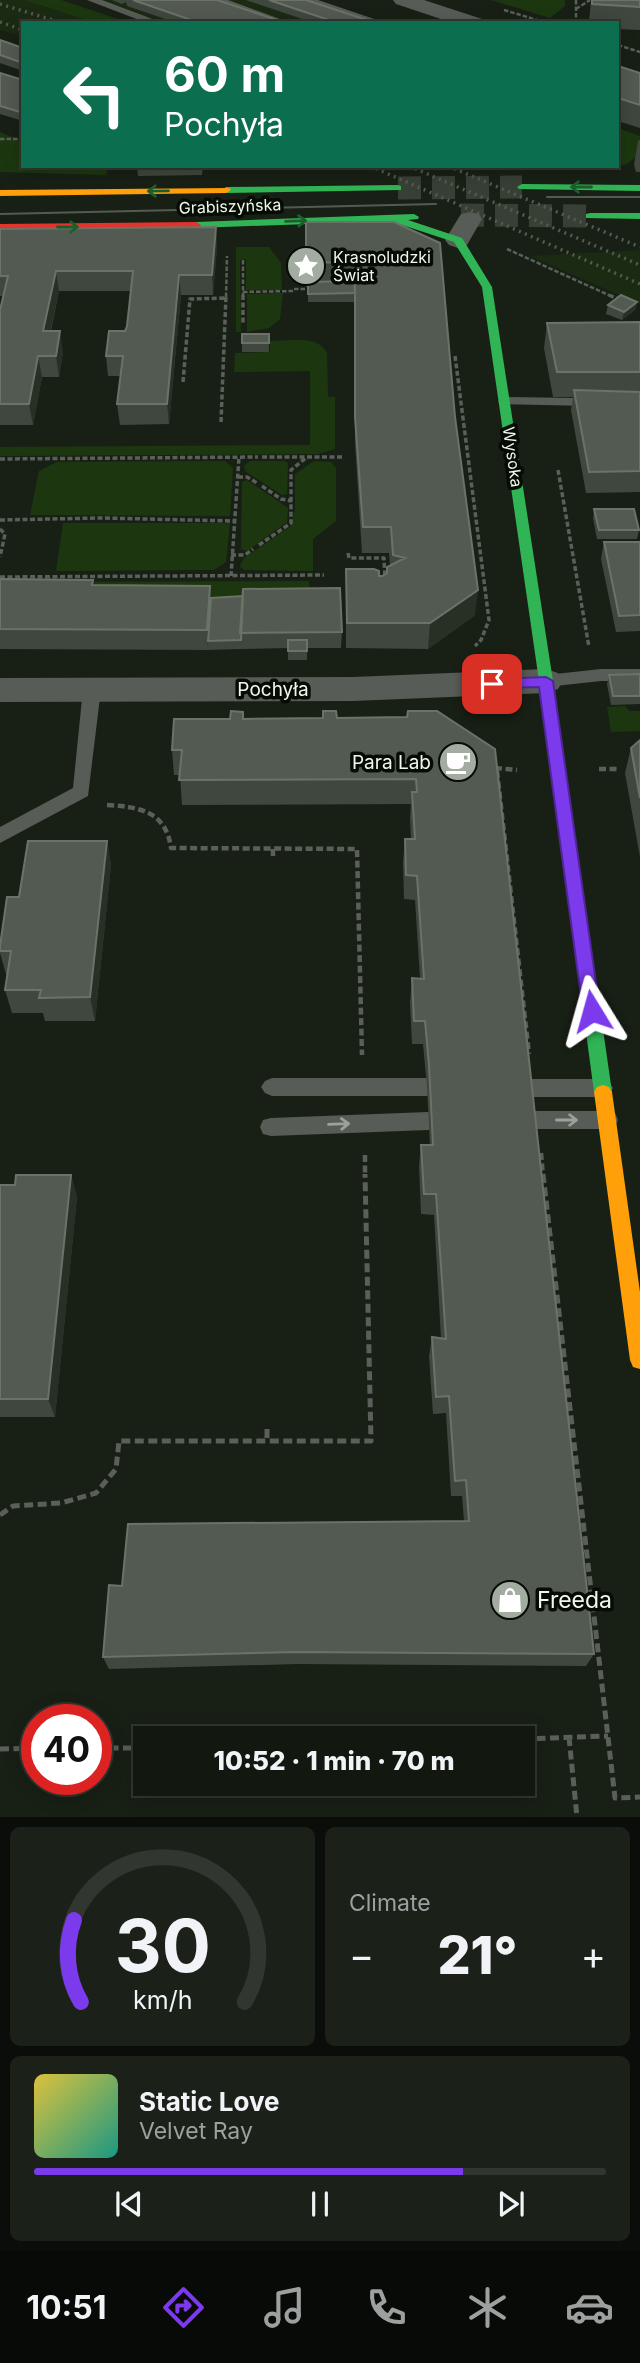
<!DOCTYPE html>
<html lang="en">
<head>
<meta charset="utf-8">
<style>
  body { margin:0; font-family:Inter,sans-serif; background:#1b2119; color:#f1f3f6; height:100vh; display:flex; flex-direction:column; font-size:26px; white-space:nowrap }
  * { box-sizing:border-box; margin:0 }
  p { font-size:23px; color:#9ca09f }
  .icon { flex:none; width:38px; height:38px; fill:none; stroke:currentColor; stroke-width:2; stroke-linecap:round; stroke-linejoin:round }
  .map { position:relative; height:1817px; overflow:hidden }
  .details { display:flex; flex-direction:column; gap:10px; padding:10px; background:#0a0d09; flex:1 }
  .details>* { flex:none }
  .hud { position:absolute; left:21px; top:21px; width:598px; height:147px; border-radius:0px; box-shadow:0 4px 18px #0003,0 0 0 2px #313730; background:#0b6e4f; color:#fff; overflow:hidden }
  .speed { position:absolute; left:21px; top:1704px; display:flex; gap:14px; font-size:35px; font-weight:700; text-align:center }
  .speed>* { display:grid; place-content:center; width:91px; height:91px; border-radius:50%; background:#121810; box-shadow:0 4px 18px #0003,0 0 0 2px #313730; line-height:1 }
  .speed .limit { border:10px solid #d22; background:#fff; color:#111 }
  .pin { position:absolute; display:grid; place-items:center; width:60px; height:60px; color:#fff; margin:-30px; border-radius:14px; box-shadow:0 4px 10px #0006 }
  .me { position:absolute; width:77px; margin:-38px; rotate:352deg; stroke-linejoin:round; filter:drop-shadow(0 0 5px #0008) }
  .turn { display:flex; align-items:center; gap:24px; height:147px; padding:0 28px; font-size:32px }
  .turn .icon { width:91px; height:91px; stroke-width:2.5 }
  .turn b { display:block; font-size:49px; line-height:60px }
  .big { font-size:52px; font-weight:800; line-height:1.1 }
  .details .tile { flex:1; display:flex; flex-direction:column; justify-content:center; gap:10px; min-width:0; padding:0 24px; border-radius:10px; background:#1b2119 }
  .details .dial { align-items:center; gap:0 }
  .dial svg { height:182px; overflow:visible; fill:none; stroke:#313730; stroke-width:7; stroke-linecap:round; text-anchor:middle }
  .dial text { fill:#f1f3f6; stroke:none }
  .song { display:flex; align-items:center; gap:21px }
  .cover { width:84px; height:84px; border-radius:10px; background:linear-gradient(135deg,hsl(50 70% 55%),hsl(170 70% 35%)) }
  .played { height:7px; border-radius:4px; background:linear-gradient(90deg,#7c3aed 75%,#313730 75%) }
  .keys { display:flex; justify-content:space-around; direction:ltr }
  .heat { display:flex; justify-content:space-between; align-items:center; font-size:38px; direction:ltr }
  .details .tiles { flex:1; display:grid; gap:10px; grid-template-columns:1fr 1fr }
  .tile:last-child { grid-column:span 2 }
  .trip { position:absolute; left:133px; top:1726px; width:402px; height:70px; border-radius:0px; background:#121810; box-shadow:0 4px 18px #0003,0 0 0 2px #313730; font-weight:800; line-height:70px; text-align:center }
  .tab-bar { display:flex; height:112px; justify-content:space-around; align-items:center; background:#070a06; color:#9ca09f }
  .tab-bar .icon { width:49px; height:49px }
  .tab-bar .selected { color:#7c3aed }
  .tab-bar b { font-size:32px; color:#f1f3f6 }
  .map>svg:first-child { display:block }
</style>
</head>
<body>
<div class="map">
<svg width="640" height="1817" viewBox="0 0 640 1817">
  <rect width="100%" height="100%" fill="#182015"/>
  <path fill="#1b2a13" d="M0,0H24L96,23H23V37L0,30Z
    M96,0H292L362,23H162Z
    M640,250V304L530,256Z"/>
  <path fill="#1c370f" d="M24,0H61L130,23H96Z
    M491,0H565V6L550,18Z
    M618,128L640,136V154L627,164L618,166Z
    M0,132L23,141V166H108L106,175L0,172Z
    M236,247H269L281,263L282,290H246V259L240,260L241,332H236Z
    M283,293L280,319L269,328L247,332V294Z
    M270,341C289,341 317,334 327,353L328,397H335V449L318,454L0,456V447L310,445V371L234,372L235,353L270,352Z
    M225,461L233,468L230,516L30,515L39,471L57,462Z
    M250,461H284L288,463L287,494L282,495L246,472L244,466Z
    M314,461L331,462L336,468V521L313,539V571L244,570L240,566L244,558L291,526L295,509V474Z
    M247,480L288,508L287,522L247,551L241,549L242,482Z
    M63,523H230L226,562L214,570L56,571Z
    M309,581L310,605L0,582Z
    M625,706L629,711H640V731L611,732L607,707Z"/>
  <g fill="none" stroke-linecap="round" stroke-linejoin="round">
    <path stroke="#384035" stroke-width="23" stroke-dasharray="23 11" stroke-linecap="butt" d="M398,188L522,187
      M461,215L590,216"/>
    <path stroke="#5a5f59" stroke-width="2.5" stroke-dasharray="4.5 2" stroke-linecap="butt" d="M576,0V23
      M576,9L590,0
      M504,10L547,23
      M618,45L640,52
      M0,139H23
      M507,249L613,297
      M243,260V297
      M294,289H311
      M243,292L294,291
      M226,297L227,256"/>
    <path stroke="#5a5f59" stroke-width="3.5" stroke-dasharray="5 2.5" stroke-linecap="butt" d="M243,295V323
      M609,295L620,300
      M455,356L489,620L481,640L475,646
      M183,382L190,299L226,298
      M221,422L226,295
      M262,457H342
      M0,459L258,457
      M558,470L589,647
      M238,477H247L257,483
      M262,486L281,499L292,501
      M0,520L101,518L235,521
      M0,529L5,534L0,557
      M259,545L291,523V470L307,457
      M348,553L349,558H384L385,579
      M231,555H245L253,549
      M231,576L239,457
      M0,577L324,575"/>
    <path stroke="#5a5f59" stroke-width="4.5" stroke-dasharray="7 3.5" stroke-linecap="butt" d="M495,768L517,770
      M599,769H617
      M497,771L529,1054
      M107,805C139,807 166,811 171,848L357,849L362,1055
      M273,849V857
      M541,1153L543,1176
      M365,1155V1176"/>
    <path stroke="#5a5f59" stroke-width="5" stroke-dasharray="9 4.5" stroke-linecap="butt" d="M543,1174L615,1798L640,1797
      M267,1429V1441
      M0,1515L13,1506L61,1503L96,1493L116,1469L119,1441H371L365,1174
      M569,1737L577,1817
      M523,1739L608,1736
      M96,1748H145
      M0,1749L37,1748"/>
    <path fill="#585c56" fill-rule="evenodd" d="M87,0H102L163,23H147Z
      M213,0H228L291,23H275Z
      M303,0H318L386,23H370Z
      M505,397L640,399V407L500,404L498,401Z
      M601,669H640V681H601L546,687L538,681L546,675Z
      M92,683L101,689L88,796L0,843V827L73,788L83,689Z
      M272,1078H427L434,1081L438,1087L434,1093L427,1096H272L265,1093L261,1087L265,1081Z
      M525,1079H602L609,1082L613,1088L609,1094L602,1097H525L518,1094L514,1088L518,1082Z
      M528,1111H607L615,1113L618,1120L615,1127L607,1129H528L520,1127L517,1120L520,1113Z
      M428,1112L436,1114L439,1121L436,1128L428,1130L271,1136L263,1134L260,1127L263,1120L271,1118Z"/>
    <path fill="#585c56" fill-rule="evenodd" d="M393,0H424L482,19L485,23H453L396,4Z
      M470,212L479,214L482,219L467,245L458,248L449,245L445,240L461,214Z
      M546,669L558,673L563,681L558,689L546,693L353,701L0,702V678L353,677Z"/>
    <path fill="#30b455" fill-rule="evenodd" d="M522,184L640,185V191L519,189L517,187Z
      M398,185L401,186V190L226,193L221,190L226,187Z
      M590,213H640V219L586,218V214Z
      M414,214L419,217L418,219L408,220L462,238L492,287L553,681L612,1092L609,1097L603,1099L597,1097L594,1092L539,681L482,287L454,242L390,221L196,228L191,225L196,222Z"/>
    <path fill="#ff9f0a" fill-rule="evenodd" d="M229,188L231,190L226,193L0,196V190Z
      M603,1085L609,1087L612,1092L640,1292V1369L633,1367L630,1360L594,1092L597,1087Z"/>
    <path fill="#e5322d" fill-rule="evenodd" d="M196,222L201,225L200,227L0,230V224Z"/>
    <path stroke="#545a53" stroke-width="2" d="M547,197H640
      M0,214L436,204"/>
    <path stroke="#545a53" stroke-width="3.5" stroke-dasharray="2 4.5" stroke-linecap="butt" d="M0,4L63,23
      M0,22L23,30
      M370,166L640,284
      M409,166L640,265
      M448,166L640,247"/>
  </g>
  <path fill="#40473e" d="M112,0H217L286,23H177L127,6L126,2L122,4Z
    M246,0H306L376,23H314Z
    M591,0H640V30L618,29V23H589Z
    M0,40L23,48V71L0,63Z
    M618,66L640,73V128L618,121Z
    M0,73L23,80V121L0,114Z
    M640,140V172H636L634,165L638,141Z
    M137,166H203L202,175L138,176Z
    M306,222H394L455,417L475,615L428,649L346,648V569L379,576H382L386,573L390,565L389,553H362L355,443L354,302H308V287H306Z
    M216,227L217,247L213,295H181L169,424L120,425L117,404L121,376H108L106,356L125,331L127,326L131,291H59L51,331L63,352L59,377H42L33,425H0V310L3,296H0V229Z
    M637,302L635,310L622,320L606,314L608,305Z
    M640,322V492L586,493L571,410L573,397H553L544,348L547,323Z
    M242,334H269V352H242Z
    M594,509L639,530L637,539H597L593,518Z
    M604,542H640V631L616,632L601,559Z
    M0,579L93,585L210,586L211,598L342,632L341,648H307V660H288V648L241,649L208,650L0,649Z
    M640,674V704L611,705L607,684L609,675Z
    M407,717L594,1654L586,1666L297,1664L109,1669L103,1657L122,1586L464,1521L462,1496H451L446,1413L433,1414L429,1356L432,1337L441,1338L434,1215L421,1214L419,1166L421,1145H430L427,1087L423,1044H412L410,1002L412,978H420L415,900L404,899L403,863L405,839H411L410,817L411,804L182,805L180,775H174L172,750L243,719Z
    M640,740V857L625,773L631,748Z
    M107,841L111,865L95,1021H45L43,1013H12L5,990L7,975L6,974L0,953V946L19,897Z
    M71,1175L77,1197L55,1417H0V1185H15Z"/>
  <path fill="#283026" d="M216,227L217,247L213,295L212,275Z
    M56,271L59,291L46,352L43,331Z
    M179,275L181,295L169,424L167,404Z
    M637,302L635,310L622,320L624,312Z
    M60,331L63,352L59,377L56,356Z
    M38,356L42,377L33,425L29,404Z
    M210,586L212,606L208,641V650L207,630Z
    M478,590L475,615L428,649L430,623Z
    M107,841L111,865L95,1021L90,997Z
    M71,1175L77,1197L55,1417L48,1399Z"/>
  <path fill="#535a51" stroke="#6b7369" stroke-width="2" d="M133,0H217L286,23H200Z
    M269,0H306L376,23H338Z
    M592,0H640V7L592,4Z
    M0,40L23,48V63L0,55Z
    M618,66L640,73V105L618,98Z
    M0,73L23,80V113L0,106Z
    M306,222H394L440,243L455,417L478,590L430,623H347L346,569H374L379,571V576H382L387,573V567L405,558L393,555L391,527H363L355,417V263L306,262Z
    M216,227L212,275H179L167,404H117L123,356H106L109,331H125L127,326L133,271H56L43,331H60L56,356H38L29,404H0V310L8,276H0V229Z
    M354,281L355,293L308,294V282Z
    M621,295L637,302L624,312L608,305Z
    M640,322V372H557L547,323Z
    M242,334H269V343H242Z
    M574,390L640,392V471L589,472Z
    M594,509H634L639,530H599Z
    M604,542H640V615L619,616Z
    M0,579L93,580L92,585L210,586L207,630L0,629Z
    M340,588L342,632L240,633L243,589Z
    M243,596L241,640L208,641L211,598Z
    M288,640H307V651H288Z
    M640,674V696H613L609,675Z
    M231,711L243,712V719L323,718V711H336L337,718L407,717L408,711H437L495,749L594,1654L296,1652L103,1657L109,1585L122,1586L128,1524L469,1521L466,1480L455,1481L449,1396L436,1397L432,1337L446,1339L436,1194H424L421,1145H433L429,1065L425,1021H414L412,978L424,979L417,876L406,875L405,839H415L412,792H417L416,779L179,780L182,750H172L174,719H230Z
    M640,740V798L631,748Z
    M28,841H107L90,997L39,998L41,990H5L11,951H0V946L7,897H19Z
    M16,1175H71L48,1399H0V1185H15Z"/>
  <defs><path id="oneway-shaft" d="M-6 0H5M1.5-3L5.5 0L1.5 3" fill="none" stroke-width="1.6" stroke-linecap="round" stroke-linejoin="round" transform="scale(1.75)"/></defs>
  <g stroke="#1b602c">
    <use href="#oneway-shaft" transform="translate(581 187) rotate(-180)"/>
    <use href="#oneway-shaft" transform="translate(158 191) rotate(179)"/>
    <use href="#oneway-shaft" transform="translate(296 221) rotate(-2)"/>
    <use href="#oneway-shaft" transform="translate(68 227)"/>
  </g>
  <g stroke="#9ca299">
    <use href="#oneway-shaft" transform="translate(567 1120)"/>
    <use href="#oneway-shaft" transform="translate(339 1124) rotate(-2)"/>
  </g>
  <path fill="#7c3aed" stroke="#51269a" stroke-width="2" d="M546,677L553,681L600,1011L597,1016H586L583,1011L539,687L492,688L485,684L492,679Z"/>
  <defs>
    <symbol id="sight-disc" viewBox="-11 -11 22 22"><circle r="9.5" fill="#a3aca0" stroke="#060b04"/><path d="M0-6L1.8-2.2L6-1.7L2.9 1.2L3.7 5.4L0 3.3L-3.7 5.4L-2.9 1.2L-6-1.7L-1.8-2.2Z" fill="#fff"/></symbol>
    <symbol id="cafe-disc" viewBox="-11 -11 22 22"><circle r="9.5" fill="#a3aca0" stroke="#060b04"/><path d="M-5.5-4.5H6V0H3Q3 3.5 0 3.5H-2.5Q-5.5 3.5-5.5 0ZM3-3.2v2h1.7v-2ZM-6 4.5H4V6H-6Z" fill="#fff"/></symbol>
    <symbol id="shop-disc" viewBox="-11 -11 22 22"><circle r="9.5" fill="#a3aca0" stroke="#060b04"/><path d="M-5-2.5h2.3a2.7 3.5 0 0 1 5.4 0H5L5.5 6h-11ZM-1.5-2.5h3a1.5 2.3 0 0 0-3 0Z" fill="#fff"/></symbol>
  </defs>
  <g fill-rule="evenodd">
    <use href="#sight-disc" x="284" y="244" width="44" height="44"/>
    <use href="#cafe-disc" x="436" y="740" width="44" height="44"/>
    <use href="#shop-disc" x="488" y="1578" width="44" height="44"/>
  </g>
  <g text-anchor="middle" stroke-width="7" stroke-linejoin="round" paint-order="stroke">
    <g font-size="16" fill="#eef8eb" stroke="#060b04">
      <text transform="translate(230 206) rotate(-2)" y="6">Grabiszyńska</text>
      <text transform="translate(513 457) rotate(82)" y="6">Wysoka</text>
    </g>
    <g font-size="16" fill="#eef8eb" stroke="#060b04" text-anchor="start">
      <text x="333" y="263">Krasnoludzki<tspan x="333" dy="18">Świat</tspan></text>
    </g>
    <g font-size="19" fill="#eef8eb" stroke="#060b04">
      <text x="273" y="696">Pochyła</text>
    </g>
    <g font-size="19" fill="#eef8eb" stroke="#060b04" text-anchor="end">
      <text x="431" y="769">Para Lab</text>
    </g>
    <g font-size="23" fill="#eef8eb" stroke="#060b04" text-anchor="start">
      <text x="537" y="1608">Freeda</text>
    </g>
  </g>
</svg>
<div class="speed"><div class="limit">40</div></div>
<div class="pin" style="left:492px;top:684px;background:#d93025"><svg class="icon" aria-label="arrive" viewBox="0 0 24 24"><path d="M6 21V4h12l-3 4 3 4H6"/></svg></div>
<svg class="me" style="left:592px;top:1011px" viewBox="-20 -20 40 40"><path d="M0-17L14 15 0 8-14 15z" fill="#7c3aed" stroke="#fff" stroke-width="4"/></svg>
<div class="trip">10:52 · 1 min · 70 m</div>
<div class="hud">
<div class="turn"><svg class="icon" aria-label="left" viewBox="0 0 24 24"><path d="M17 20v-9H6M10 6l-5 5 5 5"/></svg><div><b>60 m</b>Pochyła</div></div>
</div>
</div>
<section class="details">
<div class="tiles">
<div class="tile dial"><svg viewBox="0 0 100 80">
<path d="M14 69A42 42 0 1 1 86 69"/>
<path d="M14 69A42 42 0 0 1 11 33" stroke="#7c3aed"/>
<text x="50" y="56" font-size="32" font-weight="700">30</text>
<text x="50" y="72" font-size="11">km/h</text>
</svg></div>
<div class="tile"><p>Climate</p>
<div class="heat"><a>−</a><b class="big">21°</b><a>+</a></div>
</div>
<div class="tile">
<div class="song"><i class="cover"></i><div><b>Static Love</b><p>Velvet Ray</p></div></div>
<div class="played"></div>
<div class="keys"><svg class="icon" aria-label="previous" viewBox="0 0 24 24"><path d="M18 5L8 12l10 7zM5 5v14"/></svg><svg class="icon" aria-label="pause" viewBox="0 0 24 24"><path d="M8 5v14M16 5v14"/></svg><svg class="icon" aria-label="next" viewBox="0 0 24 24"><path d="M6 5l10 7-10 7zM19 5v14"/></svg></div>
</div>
</div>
</section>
<nav class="tab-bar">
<b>10:51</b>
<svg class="icon selected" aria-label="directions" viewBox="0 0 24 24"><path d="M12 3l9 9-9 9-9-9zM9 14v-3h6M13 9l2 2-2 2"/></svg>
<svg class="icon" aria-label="music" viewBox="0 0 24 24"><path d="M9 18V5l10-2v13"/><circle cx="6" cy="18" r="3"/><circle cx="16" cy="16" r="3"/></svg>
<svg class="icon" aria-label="phone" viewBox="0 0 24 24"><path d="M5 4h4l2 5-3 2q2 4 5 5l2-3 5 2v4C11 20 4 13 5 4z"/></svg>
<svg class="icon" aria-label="climate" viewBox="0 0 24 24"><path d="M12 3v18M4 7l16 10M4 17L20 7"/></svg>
<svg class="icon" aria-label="car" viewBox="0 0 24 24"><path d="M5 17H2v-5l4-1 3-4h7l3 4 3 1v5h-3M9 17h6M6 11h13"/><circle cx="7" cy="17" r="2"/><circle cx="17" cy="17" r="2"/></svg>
</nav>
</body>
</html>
